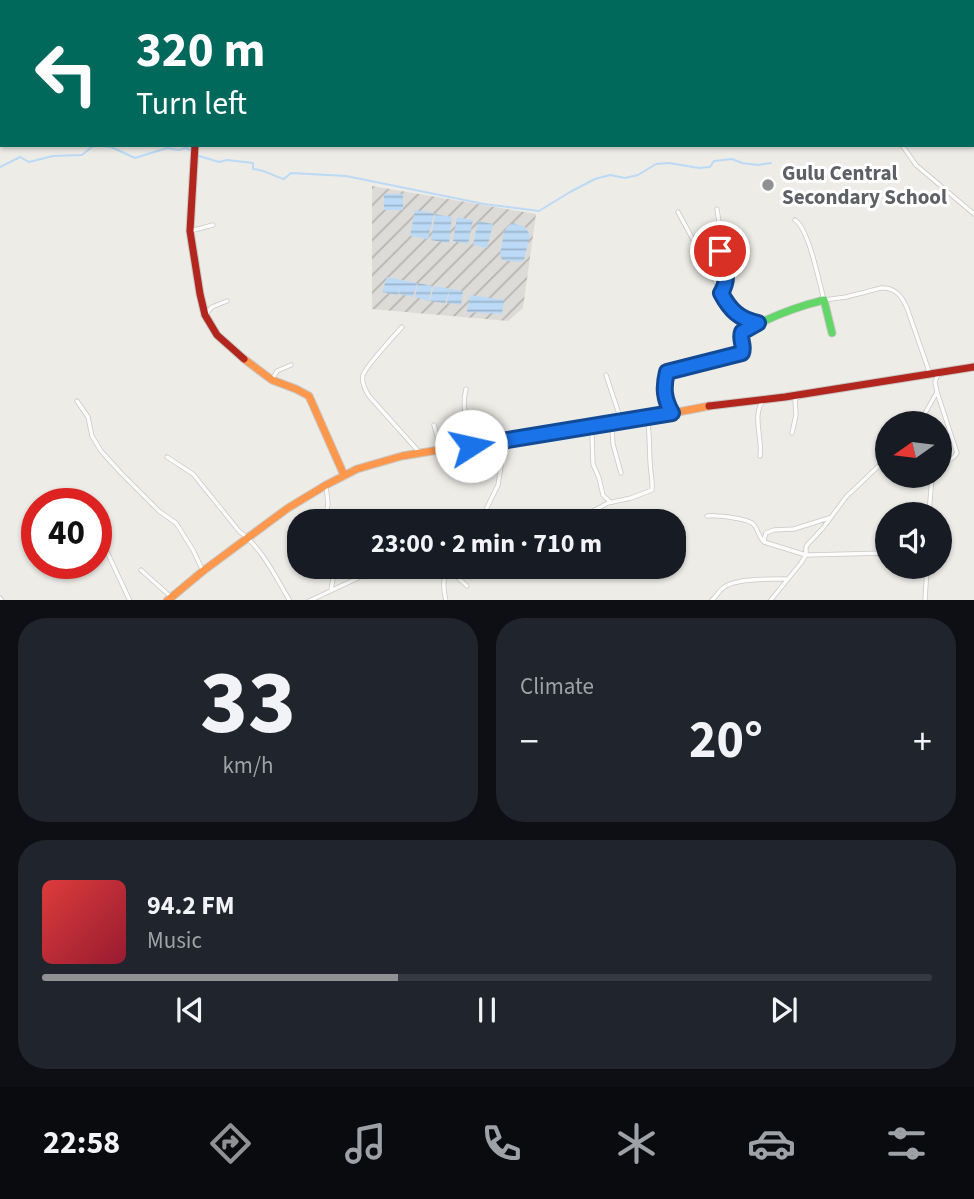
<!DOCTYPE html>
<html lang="en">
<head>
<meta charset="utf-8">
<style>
  body { margin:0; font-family:"Source Sans 3",sans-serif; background:#20242c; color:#f1f3f6; height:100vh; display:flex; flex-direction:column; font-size:26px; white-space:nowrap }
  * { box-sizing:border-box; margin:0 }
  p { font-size:23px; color:#9ea1a6 }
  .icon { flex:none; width:38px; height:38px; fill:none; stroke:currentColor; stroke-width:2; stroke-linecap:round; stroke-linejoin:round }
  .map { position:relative; height:600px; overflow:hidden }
  .panel { display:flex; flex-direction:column; gap:18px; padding:18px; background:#0d0f14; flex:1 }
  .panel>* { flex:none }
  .top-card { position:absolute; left:0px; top:0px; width:975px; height:147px; box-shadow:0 2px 5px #0004; background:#00695c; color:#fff; overflow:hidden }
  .needle { width:46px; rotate:256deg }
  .buttons { position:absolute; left:875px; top:411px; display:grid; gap:14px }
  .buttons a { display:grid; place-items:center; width:77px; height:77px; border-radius:50%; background:#171b24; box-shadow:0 2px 5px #0004; font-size:35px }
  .speed { position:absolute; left:21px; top:488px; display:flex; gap:14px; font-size:35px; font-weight:700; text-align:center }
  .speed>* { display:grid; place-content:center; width:91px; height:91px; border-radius:50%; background:#171b24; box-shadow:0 2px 5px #0004; line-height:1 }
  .speed .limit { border:10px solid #d22; background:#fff; color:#111 }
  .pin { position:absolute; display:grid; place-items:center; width:60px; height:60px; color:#fff; margin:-30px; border:4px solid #fff; border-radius:50%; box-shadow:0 2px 7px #0007 }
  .me { position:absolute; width:77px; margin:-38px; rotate:80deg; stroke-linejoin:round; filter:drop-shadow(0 0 5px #0008) }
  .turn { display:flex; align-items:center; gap:24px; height:147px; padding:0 21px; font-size:32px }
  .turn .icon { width:91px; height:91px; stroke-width:2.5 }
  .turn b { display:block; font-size:49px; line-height:60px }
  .big { font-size:52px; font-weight:700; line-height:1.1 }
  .panel .card { flex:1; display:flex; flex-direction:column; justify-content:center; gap:10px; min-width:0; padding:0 24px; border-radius:28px; background:#20242c }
  .panel .dial { align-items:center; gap:0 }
  .dial b { font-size:91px; line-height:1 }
  .song { display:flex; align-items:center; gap:21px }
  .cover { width:84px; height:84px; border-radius:10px; background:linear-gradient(135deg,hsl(0 70% 55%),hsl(350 70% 35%)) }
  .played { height:7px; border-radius:4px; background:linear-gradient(90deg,#8f9192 40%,#363941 40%) }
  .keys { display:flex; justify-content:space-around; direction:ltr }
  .heat { display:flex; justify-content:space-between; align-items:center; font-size:38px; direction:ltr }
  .panel .tiles { flex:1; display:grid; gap:18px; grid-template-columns:1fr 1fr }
  .card:last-child { grid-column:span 2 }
  .trip { position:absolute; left:287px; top:509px; width:399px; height:70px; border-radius:28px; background:#171b24; box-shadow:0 2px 5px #0004; font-weight:700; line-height:70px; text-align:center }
  .tab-bar { display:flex; height:112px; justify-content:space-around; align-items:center; background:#090b0e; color:#9ea1a6 }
  .tab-bar .icon { width:49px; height:49px }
  .tab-bar .current { color:#8f9192 }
  .tab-bar b { font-size:32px; color:#f1f3f6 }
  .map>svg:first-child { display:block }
</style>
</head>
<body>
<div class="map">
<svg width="974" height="601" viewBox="0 0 974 601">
  <defs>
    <pattern id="industrial-furrows" width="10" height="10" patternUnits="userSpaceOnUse" patternTransform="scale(1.75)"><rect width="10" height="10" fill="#dddbd7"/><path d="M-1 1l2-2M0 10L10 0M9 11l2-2" fill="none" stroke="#b6b5b2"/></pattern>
    <pattern id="water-rules" width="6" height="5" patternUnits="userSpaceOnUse" patternTransform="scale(1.75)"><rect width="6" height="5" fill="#bcdaf6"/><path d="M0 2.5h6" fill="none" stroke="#9cb4cb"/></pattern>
  </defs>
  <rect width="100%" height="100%" fill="#edece7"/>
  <path fill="url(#industrial-furrows)" d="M372,186L536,214L523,308L508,321L372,309Z"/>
  <path fill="url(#water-rules)" d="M384,194H403V210H384Z
    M415,210L434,213L428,239L410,236Z
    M435,214L452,217L449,243L431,240Z
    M457,217L473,220L468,244L453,241Z
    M478,221L493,224L487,248L473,245Z
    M513,223L525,227L530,235L524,260L520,262L502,260L500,255L504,232L508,226Z
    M387,277L417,283L413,297L399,294L400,285L398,295L382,292Z
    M418,283L432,286L429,301L415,297Z
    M434,286L463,291L461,305L447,303L450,289L445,303L430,301Z
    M470,295L504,300L502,314L467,312Z"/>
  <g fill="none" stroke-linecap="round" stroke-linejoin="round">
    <path stroke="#bcdaf6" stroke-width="2" d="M96,145L111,147L135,158L167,148L179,150L186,148L192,151
      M196,154L199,156L219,162L227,160L253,163V169C265,170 273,176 284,179L291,173L346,176L484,204L539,211L570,192L595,179L610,175L625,178L638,175L656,164L669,163L699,168L710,167L714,161L732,159L742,163L758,165L771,163
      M0,167L20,157L29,162L53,156L82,155L94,145"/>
    <defs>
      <path id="street" d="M246,0L252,2
        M690,0L692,2
        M704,0V2
        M863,0V2
        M227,2V0
        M257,2L260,0
        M429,2L430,0
        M973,30H974
        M902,145L916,165L974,214
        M717,209L720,229L721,251L727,277L726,286L722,292
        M678,212L696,245L700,248C702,258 708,264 712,273C722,297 730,317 758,323
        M795,220C809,229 819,282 824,300L846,297L881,288C895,287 902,296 907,308L930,374
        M190,231L213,225
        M205,315L212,307L227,301
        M402,327C393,337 367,365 363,375C361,383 365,390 369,396L420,453
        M938,374L935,382L937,392L957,453L954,457L940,466
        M606,375L621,420
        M272,380L277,371L291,365
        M466,389C461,408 468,425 470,444
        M77,401L88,417L92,436L101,451L121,473L159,511L176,523L193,550L203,571
        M616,422L612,427L613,444L621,473
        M919,424L937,392
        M434,425L441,450
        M595,425L592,435L593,464L599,478L603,495L610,502
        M792,433L796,415L795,399L799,397
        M760,456C763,440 751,413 764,400
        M167,457L193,474L239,531C262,548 275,576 290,601
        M326,485L328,504L326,515L330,522
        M929,514L932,476
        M707,516C716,515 744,518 752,523C758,527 758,537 764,542L806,555L887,553
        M480,522L498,485L505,440
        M557,522L591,512L608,503L631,498L652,490C653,480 650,470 650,460C649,446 650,432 647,418
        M96,529L100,532L108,554L130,601
        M764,540L766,533L774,530L794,529L829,518
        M447,568L467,586
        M141,570L171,597
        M331,590L335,567
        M0,598L2,601
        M309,601L358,578L373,567
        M446,601C443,589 442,578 448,567
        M711,601C716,597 719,591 723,588C734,578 772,579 786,579
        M770,601L801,563L806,555V547L808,544L823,528L846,497L887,458
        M925,601L927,567"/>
      <path id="fast" d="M973,57L974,59
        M672,413L665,393L667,372L742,353V332C768,318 795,307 824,300L832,333"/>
      <path id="slow" d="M949,0V2
        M244,359L272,380L296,389L309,396L344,475
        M167,601L203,571L288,508L326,485L357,469L402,456L621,420L647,418L709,406"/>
      <path id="jam" d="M195,145L190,231L200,294L205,315L217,335L244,359
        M709,406L785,397L974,367"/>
    </defs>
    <use href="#street" stroke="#c9c8c8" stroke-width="5"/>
    <use href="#fast" stroke="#c8c8c8" stroke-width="9"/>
    <use href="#slow" stroke="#c8c8c8" stroke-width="9"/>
    <use href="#jam" stroke="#c8c8c8" stroke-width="9"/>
    <use href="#street" stroke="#fcfcfb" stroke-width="3.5"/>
    <use href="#fast" stroke="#63d668" stroke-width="7"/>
    <use href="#slow" stroke="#ff974d" stroke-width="7"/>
    <use href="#jam" stroke="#b3261e" stroke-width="7"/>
  </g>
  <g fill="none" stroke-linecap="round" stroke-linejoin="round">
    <defs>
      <path id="route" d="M471,446L672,413C664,399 663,388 667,372L742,353C745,346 739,339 742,332L758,323C739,319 730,310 721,293C730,279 725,265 720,251"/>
    </defs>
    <use href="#route" stroke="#114b97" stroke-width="18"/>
    <use href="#route" stroke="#1a73e8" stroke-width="12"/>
  </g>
  <circle fill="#8f9192" stroke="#fff" stroke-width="2.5" cx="768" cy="185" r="7"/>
  <g text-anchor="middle" stroke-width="6" stroke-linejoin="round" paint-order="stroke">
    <g font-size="21" font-weight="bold" fill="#5d6065" stroke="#fff" text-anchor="start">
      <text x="782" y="180">Gulu Central<tspan x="782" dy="24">Secondary School</tspan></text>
    </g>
  </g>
</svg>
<div class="buttons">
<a><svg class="needle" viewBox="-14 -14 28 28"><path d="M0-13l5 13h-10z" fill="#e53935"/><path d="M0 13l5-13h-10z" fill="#9ea1a6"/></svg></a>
<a><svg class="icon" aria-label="sound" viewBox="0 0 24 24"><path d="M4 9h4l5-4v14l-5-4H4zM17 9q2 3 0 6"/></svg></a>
</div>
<div class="speed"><div class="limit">40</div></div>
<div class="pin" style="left:720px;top:251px;background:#d93025"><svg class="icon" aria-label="arrive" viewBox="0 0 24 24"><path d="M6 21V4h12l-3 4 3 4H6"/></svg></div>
<svg class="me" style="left:471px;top:446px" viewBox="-20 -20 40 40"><circle r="19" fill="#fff"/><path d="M0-13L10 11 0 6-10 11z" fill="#1a73e8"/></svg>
<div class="trip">23:00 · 2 min · 710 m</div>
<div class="top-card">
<div class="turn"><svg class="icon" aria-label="left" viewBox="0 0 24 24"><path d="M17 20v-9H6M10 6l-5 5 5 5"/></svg><div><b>320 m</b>Turn left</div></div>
</div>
</div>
<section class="panel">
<div class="tiles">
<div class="card dial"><b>33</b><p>km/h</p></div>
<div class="card"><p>Climate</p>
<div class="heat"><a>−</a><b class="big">20°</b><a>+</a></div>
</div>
<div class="card">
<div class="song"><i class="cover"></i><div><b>94.2 FM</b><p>Music</p></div></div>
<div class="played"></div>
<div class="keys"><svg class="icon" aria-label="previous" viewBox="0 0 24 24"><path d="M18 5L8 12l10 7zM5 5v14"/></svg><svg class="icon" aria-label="pause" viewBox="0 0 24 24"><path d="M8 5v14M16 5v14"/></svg><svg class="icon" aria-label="next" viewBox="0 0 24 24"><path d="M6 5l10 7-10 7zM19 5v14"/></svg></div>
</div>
</div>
</section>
<nav class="tab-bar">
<b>22:58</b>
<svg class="icon current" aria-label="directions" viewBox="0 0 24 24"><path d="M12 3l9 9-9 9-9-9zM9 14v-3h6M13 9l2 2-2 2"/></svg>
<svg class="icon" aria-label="music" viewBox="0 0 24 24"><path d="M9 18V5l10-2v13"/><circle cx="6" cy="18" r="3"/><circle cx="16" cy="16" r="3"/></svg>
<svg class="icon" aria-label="phone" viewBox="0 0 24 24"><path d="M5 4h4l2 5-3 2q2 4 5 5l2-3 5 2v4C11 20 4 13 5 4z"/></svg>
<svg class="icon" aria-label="climate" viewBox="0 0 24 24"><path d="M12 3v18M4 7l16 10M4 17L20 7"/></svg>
<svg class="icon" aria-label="car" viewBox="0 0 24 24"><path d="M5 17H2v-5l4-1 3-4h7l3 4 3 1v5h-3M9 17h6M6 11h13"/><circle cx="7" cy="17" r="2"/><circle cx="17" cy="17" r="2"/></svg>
<svg class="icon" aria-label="filters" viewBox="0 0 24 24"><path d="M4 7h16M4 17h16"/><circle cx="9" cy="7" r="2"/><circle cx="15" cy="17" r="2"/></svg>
</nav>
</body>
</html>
